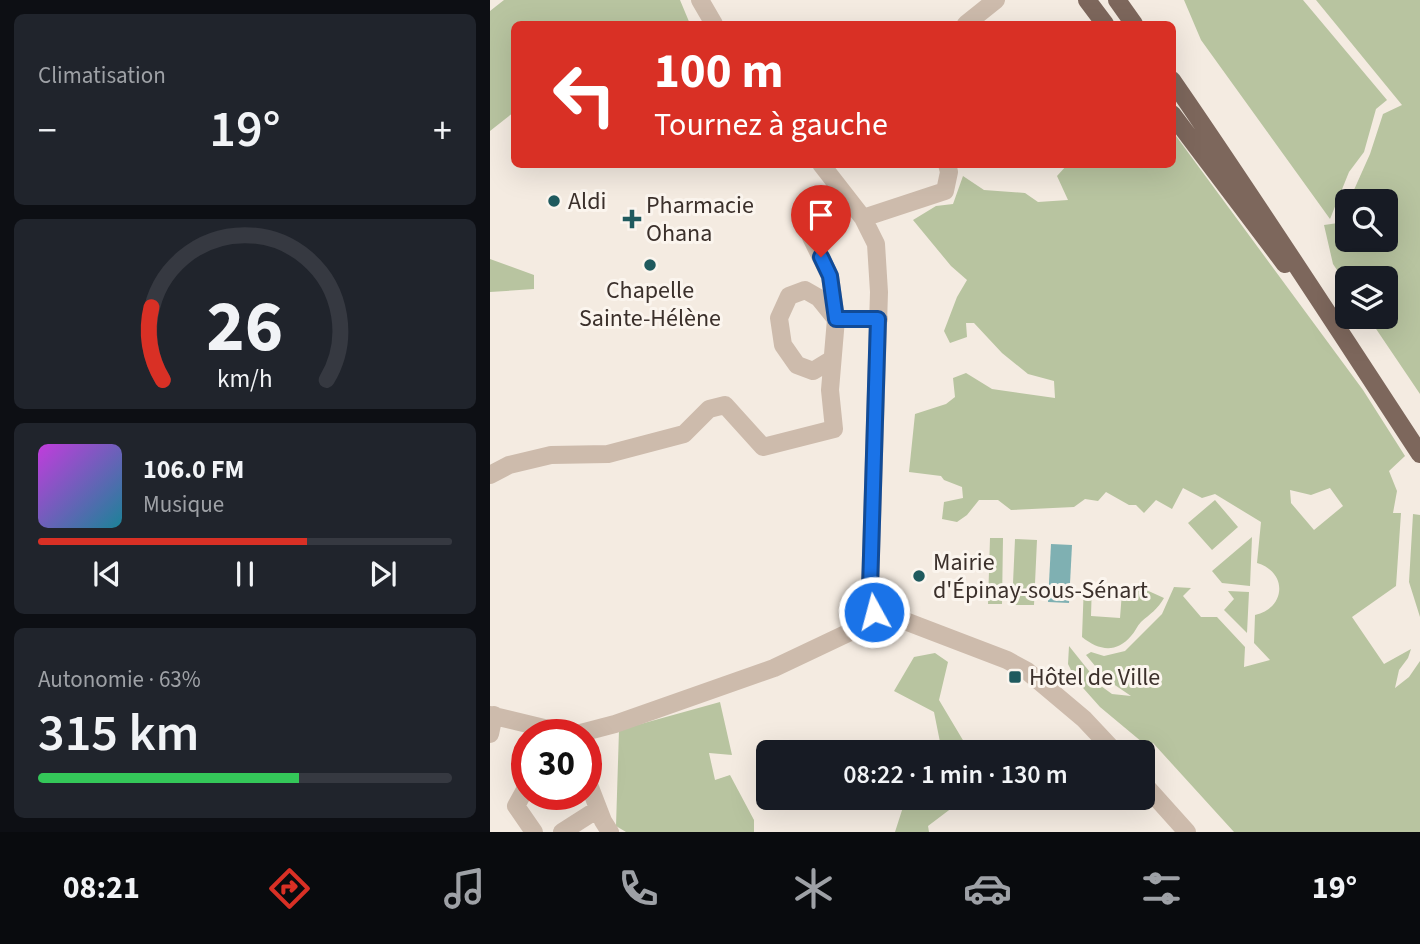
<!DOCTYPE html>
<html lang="fr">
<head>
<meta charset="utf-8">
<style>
  body { margin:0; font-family:"Source Sans 3",sans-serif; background:#20242c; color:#f1f3f6; height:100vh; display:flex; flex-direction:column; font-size:26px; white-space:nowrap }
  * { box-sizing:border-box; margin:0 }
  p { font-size:23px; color:#9ea1a6 }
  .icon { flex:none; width:38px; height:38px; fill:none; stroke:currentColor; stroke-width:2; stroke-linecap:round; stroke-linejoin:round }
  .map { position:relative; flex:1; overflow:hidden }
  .panel { display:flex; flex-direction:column; gap:14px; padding:14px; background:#0d0f14; width:490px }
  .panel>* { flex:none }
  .guide { position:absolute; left:21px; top:21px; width:665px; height:147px; border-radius:10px; box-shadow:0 7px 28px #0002; background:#d93025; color:#fff; overflow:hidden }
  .buttons { position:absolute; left:845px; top:189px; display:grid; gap:14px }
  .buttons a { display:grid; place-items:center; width:63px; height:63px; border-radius:10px; background:#171b24; box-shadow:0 7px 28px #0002; font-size:35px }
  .speed { position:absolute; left:21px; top:719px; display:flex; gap:14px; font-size:35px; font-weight:700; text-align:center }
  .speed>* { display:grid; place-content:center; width:91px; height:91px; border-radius:50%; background:#171b24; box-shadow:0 7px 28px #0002; line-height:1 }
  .speed .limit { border:10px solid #d22; background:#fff; color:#111 }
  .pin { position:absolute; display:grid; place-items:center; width:60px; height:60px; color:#fff; margin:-72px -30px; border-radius:50% 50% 50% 0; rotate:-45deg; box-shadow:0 0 7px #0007 }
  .pin .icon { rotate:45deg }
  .me { position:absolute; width:77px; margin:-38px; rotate:353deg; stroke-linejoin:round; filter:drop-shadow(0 0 5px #0008) }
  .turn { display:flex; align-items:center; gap:24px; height:147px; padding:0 28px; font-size:32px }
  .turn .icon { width:91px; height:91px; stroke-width:2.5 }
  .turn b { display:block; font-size:49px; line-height:60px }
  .big { font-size:52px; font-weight:600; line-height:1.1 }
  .panel .widget { flex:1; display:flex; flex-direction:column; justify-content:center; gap:10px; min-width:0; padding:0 24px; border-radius:10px; background:#20242c }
  .panel .dial { align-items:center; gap:0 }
  .dial svg { height:182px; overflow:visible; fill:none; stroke:#363941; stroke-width:7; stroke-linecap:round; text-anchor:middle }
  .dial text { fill:#f1f3f6; stroke:none }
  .song { display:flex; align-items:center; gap:21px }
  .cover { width:84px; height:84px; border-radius:10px; background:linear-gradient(135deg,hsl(290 70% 55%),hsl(190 70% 35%)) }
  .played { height:7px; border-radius:4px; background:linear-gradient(90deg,#d93025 65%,#363941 65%) }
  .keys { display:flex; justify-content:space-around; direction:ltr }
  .heat { display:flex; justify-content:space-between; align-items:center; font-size:38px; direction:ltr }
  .charge { height:10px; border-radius:5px; background:linear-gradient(90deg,#34c759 63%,#363941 0) }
  .trip { position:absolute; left:266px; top:740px; width:399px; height:70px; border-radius:10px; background:#171b24; box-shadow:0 7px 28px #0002; font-weight:600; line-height:70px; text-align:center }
  .tab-bar { display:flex; height:112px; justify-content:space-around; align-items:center; background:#090b0e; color:#9ea1a6 }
  .tab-bar .icon { width:49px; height:49px }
  .tab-bar .selected { color:#d93025 }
  .tab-bar b { font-size:32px; color:#f1f3f6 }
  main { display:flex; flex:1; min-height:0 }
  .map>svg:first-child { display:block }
</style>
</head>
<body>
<main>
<section class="panel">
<div class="widget"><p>Climatisation</p>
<div class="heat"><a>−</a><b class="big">19°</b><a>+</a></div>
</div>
<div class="widget dial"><svg viewBox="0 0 100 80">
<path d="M14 69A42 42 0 1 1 86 69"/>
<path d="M14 69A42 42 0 0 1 9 37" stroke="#d93025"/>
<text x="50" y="56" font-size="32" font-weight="700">26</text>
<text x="50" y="72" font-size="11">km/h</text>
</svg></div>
<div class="widget">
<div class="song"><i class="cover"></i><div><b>106.0 FM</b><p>Musique</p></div></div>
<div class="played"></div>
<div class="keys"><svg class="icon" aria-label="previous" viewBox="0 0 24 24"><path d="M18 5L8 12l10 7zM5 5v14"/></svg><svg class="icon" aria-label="pause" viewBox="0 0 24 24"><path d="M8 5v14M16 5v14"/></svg><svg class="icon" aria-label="next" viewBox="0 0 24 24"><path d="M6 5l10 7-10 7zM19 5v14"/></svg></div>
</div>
<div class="widget"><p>Autonomie · 63%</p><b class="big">315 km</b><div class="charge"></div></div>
</section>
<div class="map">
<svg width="930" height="832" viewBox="0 0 930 832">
  <rect width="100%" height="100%" fill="#f4ebe1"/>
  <path fill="#b8c4a0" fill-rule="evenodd" d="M14,0H190L200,24H24V112L0,131V11Z
    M694,0H813L897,100L886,109L874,152L859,172L840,219L711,40Z
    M826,0H930V394L878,317H896V278H858L857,285L843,264L834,225L848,223L857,204L858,240H896V201H859L880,154L893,114L912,105Z
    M683,132L873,390L915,456L899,471L907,491L903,513H911L906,586L862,617L894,664L921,649L918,658L909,670L905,688L919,677L930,661V832H744L663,743L652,742L610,707L586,680L578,664L579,646L611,686L622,694L641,696L616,679L596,655L601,652L614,656L635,651L672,614L684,587L701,588L693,596L711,617H727L755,647L754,667L780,660L764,643L765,615C796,608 798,572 767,563L771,522L725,494L712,498L693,488L682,509L666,500L654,513L646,505H639L616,492L608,501L595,499L584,507L521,510L508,500H489L477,515L467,522L452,519L454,502L473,498L472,487L454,480L451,476L419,472L425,414L456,404L465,397L463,378L476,373L502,389L565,398L564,381L538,374L512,353L484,323H476L477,337L460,343L454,331L467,297L477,280L461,266L423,220L446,206L463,204L473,176L494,190L535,193L548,202L578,200L567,176L577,165L682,164ZM840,488L853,506L824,530L801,503L800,490L821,495Z
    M0,259L44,275V289L0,292Z
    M725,500L748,527L722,550L698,523Z
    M923,514L930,515V617L919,582Z
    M762,537L760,586L732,583L722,571Z
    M500,538H513L512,604H498Z
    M525,539L547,540L544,605H522Z
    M594,583H602L601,616L630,618L632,592L639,591L643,584L674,598C668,609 660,614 651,622C647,626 645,632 641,636C626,654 608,650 592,637Z
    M738,591L759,592L757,633L734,610L744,599Z
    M445,653L458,662L449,700L480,752H452L444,712L404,691L424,657Z
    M230,702L242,755L219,753L225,780L240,775L264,820V832H136L126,826L129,730Z
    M411,798H475L438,826L439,832H405L413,807Z"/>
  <path fill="#7fb0b2" d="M561,544L582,545L579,603L558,602Z"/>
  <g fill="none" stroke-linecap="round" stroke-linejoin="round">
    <path stroke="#cdbbac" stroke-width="18" d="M210,0L224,24
      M476,24L506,0
      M373,218L455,191L459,172L457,164
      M341,360L323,371L307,365L293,345L289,318L299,296L315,290L329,298L346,319H389
      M0,475L19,465L61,455L118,454L194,434L219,409L235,405L273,447L344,429L340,390L346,319L340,276L321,237
      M384,612L415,621L517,660L537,671L594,719L625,752
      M0,715L83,735
      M0,734L4,715
      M83,735L125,724L284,668L379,623L384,612L380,589L389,292L386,244L373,218L331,164
      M96,777L113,821L120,832
      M653,783L697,832
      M37,786L26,806L44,832
      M72,832L108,809"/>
    <path stroke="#7d675c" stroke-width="18" d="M597,0L615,24
      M627,0L644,24
      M682,80C767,203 848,329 930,454
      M682,114L795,264"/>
  </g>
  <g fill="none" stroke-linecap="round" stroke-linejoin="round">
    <defs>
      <path id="route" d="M331,257L340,276L346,319H388L380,589L384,612"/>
    </defs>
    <use href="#route" stroke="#114b97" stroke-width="18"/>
    <use href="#route" stroke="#1a73e8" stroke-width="12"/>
  </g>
  <g fill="#1f5a5e" stroke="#fbf5ee" stroke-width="2.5">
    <circle cx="64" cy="201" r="7"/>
    <path d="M138.5 208.5h7v7h7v7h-7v7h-7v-7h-7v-7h7z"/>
    <circle cx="160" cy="265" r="7"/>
    <circle cx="429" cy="576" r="7"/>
    <rect x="518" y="670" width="14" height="14" rx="3.5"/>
  </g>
  <g text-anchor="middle" stroke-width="6" stroke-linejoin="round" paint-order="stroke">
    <g font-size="24" fill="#3b302b" stroke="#fbf5ee" text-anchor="start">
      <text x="78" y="209">Aldi</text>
      <text x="156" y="213">Pharmacie<tspan x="156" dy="28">Ohana</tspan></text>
      <text x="160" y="298" text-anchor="middle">Chapelle<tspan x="160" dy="28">Sainte-Hélène</tspan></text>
      <text x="443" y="570">Mairie<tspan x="443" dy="28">d'Épinay-sous-Sénart</tspan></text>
      <text x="539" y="685">Hôtel de Ville</text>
    </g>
  </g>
</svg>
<div class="buttons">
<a><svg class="icon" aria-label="search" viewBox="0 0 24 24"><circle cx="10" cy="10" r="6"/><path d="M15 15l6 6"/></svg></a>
<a><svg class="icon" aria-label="layers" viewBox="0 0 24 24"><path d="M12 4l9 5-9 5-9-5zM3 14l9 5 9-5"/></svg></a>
</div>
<div class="speed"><div class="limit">30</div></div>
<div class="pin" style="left:331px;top:257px;background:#d93025"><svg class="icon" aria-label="arrive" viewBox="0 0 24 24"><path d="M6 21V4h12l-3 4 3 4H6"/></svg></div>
<svg class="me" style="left:384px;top:612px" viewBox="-20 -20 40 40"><circle r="17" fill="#1a73e8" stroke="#fff" stroke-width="3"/><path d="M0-11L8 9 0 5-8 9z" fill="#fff"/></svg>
<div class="trip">08:22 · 1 min · 130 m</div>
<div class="guide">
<div class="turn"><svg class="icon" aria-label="left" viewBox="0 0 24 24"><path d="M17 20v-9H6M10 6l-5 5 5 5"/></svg><div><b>100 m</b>Tournez à gauche</div></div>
</div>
</div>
</main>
<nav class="tab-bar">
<b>08:21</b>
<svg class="icon selected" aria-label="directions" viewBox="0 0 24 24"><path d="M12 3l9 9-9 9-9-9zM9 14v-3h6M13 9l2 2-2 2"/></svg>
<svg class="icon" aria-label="music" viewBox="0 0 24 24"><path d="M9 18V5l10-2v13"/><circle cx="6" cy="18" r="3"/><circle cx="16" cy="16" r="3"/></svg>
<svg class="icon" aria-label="phone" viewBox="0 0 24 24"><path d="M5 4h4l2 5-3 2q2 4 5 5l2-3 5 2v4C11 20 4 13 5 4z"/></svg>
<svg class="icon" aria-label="climate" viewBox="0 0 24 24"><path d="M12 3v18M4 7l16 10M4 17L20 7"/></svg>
<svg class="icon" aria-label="car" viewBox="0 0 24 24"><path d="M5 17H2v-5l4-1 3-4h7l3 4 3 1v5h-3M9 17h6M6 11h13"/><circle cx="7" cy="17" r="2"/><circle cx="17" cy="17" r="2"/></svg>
<svg class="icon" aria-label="filters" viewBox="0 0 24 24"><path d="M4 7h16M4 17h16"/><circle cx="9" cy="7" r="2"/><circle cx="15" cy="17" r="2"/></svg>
<b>19°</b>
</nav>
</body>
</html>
